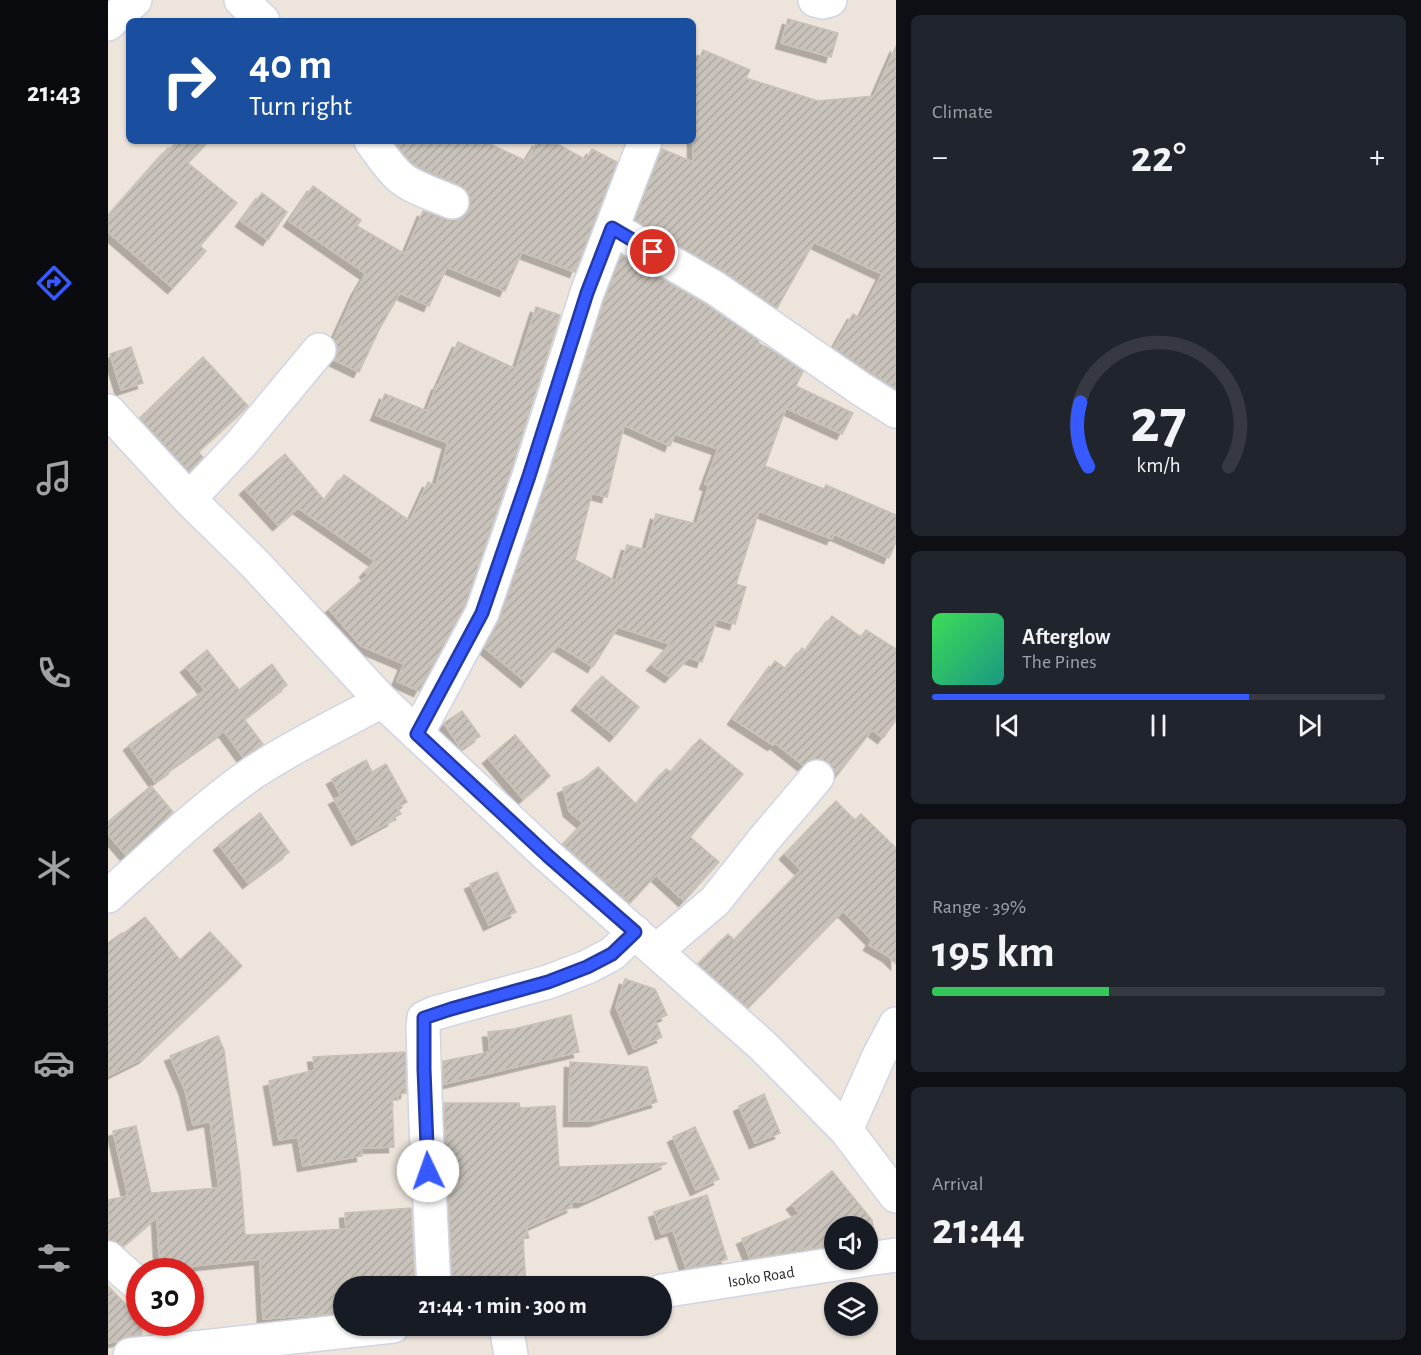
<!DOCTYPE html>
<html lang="en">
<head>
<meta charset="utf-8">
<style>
  body { margin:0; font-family:"Alegreya Sans",sans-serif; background:#20242c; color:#f1f3f6; height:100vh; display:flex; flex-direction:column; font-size:22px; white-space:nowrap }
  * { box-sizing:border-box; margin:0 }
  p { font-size:20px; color:#9ea1a6 }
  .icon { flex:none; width:33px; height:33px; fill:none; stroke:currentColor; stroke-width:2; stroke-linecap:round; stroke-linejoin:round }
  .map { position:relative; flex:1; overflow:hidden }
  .sheet { display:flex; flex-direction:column; gap:15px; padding:15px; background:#0d0f14; width:525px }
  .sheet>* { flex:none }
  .hud { position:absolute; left:18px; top:18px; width:570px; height:126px; border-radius:9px; box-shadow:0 2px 4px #0004; background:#1a4fa0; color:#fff; overflow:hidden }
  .fabs { position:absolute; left:716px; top:1216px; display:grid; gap:12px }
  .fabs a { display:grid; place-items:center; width:54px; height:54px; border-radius:50%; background:#171b24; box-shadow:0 2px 4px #0004; font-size:30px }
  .speed { position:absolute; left:18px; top:1258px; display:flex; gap:12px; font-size:30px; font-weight:700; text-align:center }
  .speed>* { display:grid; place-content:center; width:78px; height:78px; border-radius:50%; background:#171b24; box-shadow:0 2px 4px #0004; line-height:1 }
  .speed .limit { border:9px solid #d22; background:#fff; color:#111 }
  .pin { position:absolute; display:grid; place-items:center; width:51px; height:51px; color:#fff; margin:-26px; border:3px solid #fff; border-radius:50%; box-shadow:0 2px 6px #0007 }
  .me { position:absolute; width:66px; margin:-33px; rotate:357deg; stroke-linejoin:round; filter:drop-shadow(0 0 4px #0008) }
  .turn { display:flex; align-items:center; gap:21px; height:126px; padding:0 24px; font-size:27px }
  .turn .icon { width:78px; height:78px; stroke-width:2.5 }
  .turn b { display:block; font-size:42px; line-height:51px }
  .big { font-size:45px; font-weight:700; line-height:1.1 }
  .sheet .card { flex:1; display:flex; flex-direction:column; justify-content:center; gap:9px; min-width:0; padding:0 21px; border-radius:9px; background:#20242c }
  .sheet .dial { align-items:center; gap:0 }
  .dial svg { height:156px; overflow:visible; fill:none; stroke:#363941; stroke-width:7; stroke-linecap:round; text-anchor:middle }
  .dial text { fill:#f1f3f6; stroke:none }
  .song { display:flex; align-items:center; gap:18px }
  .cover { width:72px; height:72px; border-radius:9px; background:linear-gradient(135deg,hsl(130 70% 55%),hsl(170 70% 35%)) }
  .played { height:6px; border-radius:3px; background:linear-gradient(90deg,#365aff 70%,#363941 70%) }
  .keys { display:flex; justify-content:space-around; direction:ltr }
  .heat { display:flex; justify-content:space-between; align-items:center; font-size:33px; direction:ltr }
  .charge { height:9px; border-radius:4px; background:linear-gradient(90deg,#34c759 39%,#363941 0) }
  .trip { position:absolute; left:225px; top:1276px; width:339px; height:60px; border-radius:30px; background:#171b24; box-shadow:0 2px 4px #0004; font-weight:700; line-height:60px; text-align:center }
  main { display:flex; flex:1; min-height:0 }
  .tab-bar { display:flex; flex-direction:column; width:108px; justify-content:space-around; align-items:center; background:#090b0e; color:#9ea1a6 }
  .tab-bar .icon { width:42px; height:42px }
  .tab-bar .active { color:#365aff }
  .tab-bar b { font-size:27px; color:#f1f3f6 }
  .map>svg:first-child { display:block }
</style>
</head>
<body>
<main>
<nav class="tab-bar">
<b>21:43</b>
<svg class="icon active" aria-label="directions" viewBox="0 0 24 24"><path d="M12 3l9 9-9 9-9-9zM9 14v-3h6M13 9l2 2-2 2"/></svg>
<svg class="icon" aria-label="music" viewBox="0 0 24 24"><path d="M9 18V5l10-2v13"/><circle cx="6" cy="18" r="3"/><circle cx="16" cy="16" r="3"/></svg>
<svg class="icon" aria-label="phone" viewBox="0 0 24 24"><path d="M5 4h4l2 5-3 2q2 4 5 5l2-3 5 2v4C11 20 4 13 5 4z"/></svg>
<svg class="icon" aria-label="climate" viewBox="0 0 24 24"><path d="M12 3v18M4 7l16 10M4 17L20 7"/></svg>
<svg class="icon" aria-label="car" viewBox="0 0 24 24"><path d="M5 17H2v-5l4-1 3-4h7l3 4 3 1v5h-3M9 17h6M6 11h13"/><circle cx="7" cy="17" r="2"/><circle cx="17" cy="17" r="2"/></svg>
<svg class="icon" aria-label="filters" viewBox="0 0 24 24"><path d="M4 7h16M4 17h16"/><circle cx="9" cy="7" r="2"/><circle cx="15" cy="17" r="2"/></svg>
</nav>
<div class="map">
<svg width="788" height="1355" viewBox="0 0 788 1355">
  <defs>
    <pattern id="building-hatch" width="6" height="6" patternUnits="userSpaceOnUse" patternTransform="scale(1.5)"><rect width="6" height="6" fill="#c8c2bb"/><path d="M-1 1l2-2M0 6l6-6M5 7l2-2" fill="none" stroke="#aca7a1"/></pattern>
    <filter id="shadow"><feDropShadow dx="-5.5" dy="5.5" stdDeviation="0" flood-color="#0004"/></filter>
  </defs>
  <rect width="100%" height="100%" fill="#ede5db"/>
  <path fill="url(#building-hatch)" stroke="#c8c1b5" stroke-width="1.5" fill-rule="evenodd" filter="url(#shadow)" d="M680,19L730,33L723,57L673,43Z
    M788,46V389L726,348L745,314L752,318L774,274L706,242L669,308L617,272L527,220L554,149L585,162V73L595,50L642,70L638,78L710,101L766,96Z
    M70,141H101L80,163L129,203L92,246L98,251L65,288L0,232V216L60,148L62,149Z
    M286,141H376L418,161L430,141H444L478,160L484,149L509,162L467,272L414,252L397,291L339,267L321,306L292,293L272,328L251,372L226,360L230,353L229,344L226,339L248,291L258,274L181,221L205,186L253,220L249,226L297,254L315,211L337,219L347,220L356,216L361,210L363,200L358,190L351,185L309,166L298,157Z
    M154,193L179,212L160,240L133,221Z
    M513,255L597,304L651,341L650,343L660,348L695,371L688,386L745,413L734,434L678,408L657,466L716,489L718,485L788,515V542L781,558L726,534L724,539L651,511L628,584L638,587L627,624L609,619L594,662L581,658L562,677L544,665L562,644L510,627L485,667L450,645L418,682L377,648L392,619L439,482L497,299ZM516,425L562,446L567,434L610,449L597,484L601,485L589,524L548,514L538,550L519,545L508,581L467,560L484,493L499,497Z
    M428,307L452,315L403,470L357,605L311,691L289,681L296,664L253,646L221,609L260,575L257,572L267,561L190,508L170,525L137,489L177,454L217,501L236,475L302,521L320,482L328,486L340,443L268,415L277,394L319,411L329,385L330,386L350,342L408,369Z
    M23,347L35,383L13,390L2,354Z
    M95,357L140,406L90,452L95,457L81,472L32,418Z
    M724,616L753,637L758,630L788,649V720L775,738L764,730L727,778L726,770L721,762L713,759H703L695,765L667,743L665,745L625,719L667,661L678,669L694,648L698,651Z
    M99,650L131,690L164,664L179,685L136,719L155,744L135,757L116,731L65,767L66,768L47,782L21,745L97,690L78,667Z
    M494,676L531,707L507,736L469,705Z
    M354,711L372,736L353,749L336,723Z
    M407,735L442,776L415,799L380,758Z
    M592,739L635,774L582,837L611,862L576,901L548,875L522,903L497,879L499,883L455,844L475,823L461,811L455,788L474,780L490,767L528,804L558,769L563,772Z
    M258,760L264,772L278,764L299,802L289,808L293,814L285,818V820L249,840L226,799L233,796L224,779Z
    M43,786L65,812L18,855L0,834V822Z
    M728,801L747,820L753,814L788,848V964L780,956L761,945L764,940L735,911L640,1008L590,964L620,934L626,940L693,870L677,854Z
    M152,813L181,852L140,883L111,845Z
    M389,872L408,912L381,925L362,884Z
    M37,917L72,960L102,932L134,966L36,1058L0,1076V943L14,933L15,934Z
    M517,979L547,989L559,1015L547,1020L554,1037L526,1049L508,1007Z
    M463,1015L471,1052L336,1084L335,1061L382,1052L380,1032L406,1029Z
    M110,1036L116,1050L132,1172L137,1235L238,1229L237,1213L303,1208L307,1287H236V1313L155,1319L152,1259L84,1266V1272H52L49,1217L15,1246L4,1240H0V1200L20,1196L5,1131L28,1126L43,1193L111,1188L102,1121L85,1125L77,1090L62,1056Z
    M297,1052L298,1093L289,1095L290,1100H284L286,1147L253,1148L254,1156L195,1166L190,1137L171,1140L161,1081L207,1070L205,1057Z
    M462,1062L539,1067L549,1102L486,1121H461Z
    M656,1094L672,1133L647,1143L631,1106Z
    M336,1103H411L412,1108L447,1106L451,1167L559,1163L475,1202H463L464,1207L418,1228L421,1238L415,1239L418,1287H345Z
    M587,1127L611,1179L588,1190L565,1137Z
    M724,1171L764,1220L768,1239L759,1240V1227H726V1245L697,1250V1248L689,1251L642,1258L634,1239L692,1214L684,1204Z
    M599,1195L619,1259L604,1264L578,1268L565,1230L553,1234L546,1212Z
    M0,1286L31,1318L34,1335L20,1336L10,1341L0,1343Z"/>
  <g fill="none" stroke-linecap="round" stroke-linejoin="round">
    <defs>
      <path id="minor" d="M133,0L155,21
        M707,0L715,2L722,0
        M0,24L27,0
        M263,141C272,153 281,168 293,178C307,189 328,195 344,202
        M504,228L607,288L753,389L788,411
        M0,411L81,499L147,564L274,701L440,856L655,1046L738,1130L788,1196
        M81,499L132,445L211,350
        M309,734L374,613L421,476L479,293L537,141
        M0,896C47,854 94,808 146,772C187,745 231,724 274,701
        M548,951L607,901L658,837L709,777
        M738,1130L770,1058L788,1024
        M0,1258L32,1286
        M759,1259L788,1255
        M326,1287L318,1125L315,1027L316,1018L327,1013L440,982L479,967L504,954L527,932
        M554,1291L753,1260
        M398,1326L403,1355
        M22,1355L285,1326"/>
    </defs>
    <use href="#minor" stroke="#d0d4e4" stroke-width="36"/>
    <use href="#minor" stroke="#fff" stroke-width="33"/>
  </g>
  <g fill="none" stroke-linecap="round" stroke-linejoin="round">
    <defs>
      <path id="route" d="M320,1171L316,1069V1018L343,1009L440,982L479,967L504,954L527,932L440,856L309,734L374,613L421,476L479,293L504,228L545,252"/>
    </defs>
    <use href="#route" stroke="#233aa6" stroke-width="15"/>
    <use href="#route" stroke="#365aff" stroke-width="10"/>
  </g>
  <g text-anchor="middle" stroke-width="4.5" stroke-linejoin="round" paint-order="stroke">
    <g font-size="16" fill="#2a2a2a" stroke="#fff">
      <text transform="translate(653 1276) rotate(-9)" y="6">Isoko Road</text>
    </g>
  </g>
</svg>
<div class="fabs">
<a><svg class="icon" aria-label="sound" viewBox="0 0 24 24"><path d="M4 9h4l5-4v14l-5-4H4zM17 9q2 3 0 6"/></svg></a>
<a><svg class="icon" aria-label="layers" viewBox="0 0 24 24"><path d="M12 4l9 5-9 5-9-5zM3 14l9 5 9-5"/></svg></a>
</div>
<div class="speed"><div class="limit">30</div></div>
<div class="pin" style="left:545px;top:252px;background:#d93025"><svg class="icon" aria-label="arrive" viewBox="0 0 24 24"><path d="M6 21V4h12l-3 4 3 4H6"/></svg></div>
<svg class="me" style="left:320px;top:1171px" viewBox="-20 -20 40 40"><circle r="19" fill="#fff"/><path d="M0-13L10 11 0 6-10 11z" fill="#365aff"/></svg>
<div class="trip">21:44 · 1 min · 300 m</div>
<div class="hud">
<div class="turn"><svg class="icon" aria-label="right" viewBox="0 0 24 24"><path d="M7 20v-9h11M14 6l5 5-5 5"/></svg><div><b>40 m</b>Turn right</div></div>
</div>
</div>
<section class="sheet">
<div class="card"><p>Climate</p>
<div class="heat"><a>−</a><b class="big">22°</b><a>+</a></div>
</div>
<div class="card dial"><svg viewBox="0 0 100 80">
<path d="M14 69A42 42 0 1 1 86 69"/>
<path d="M14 69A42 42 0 0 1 10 36" stroke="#365aff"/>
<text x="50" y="56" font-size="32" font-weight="700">27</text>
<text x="50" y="72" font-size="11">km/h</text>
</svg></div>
<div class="card">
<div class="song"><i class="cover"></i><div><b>Afterglow</b><p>The Pines</p></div></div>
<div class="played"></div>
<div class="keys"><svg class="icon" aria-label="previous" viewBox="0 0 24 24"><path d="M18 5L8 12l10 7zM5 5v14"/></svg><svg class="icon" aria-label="pause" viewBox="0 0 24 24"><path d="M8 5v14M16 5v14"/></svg><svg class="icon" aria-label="next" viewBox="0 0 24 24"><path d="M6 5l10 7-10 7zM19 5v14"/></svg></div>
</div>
<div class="card"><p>Range · 39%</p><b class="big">195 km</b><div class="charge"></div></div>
<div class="card"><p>Arrival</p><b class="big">21:44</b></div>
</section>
</main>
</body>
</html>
